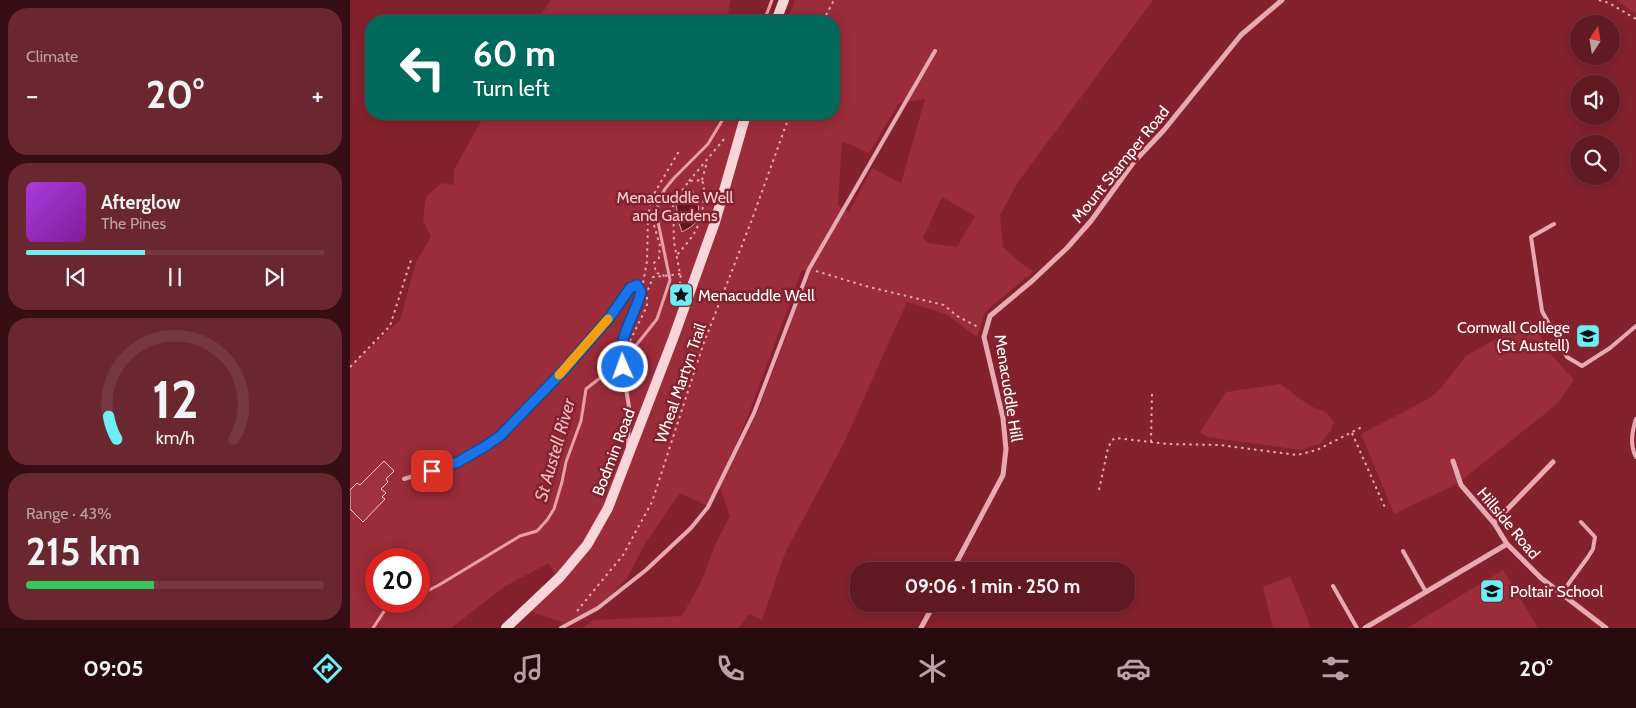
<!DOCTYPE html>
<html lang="en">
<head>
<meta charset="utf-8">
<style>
  body { margin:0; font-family:Cabin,sans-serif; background:#6b272f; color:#f1f3f6; height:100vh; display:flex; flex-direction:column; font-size:19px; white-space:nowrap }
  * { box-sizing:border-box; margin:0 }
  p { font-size:16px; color:#bba1a5 }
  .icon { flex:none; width:28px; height:28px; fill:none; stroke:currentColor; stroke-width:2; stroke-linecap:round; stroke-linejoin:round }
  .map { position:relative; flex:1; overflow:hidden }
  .drawer { display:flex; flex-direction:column; gap:8px; padding:8px; background:#360e13; width:350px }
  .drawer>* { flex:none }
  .top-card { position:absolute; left:15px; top:15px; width:475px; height:105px; border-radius:20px; box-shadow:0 2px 12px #0003,0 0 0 1px #763840; background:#00695c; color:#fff; overflow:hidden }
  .needle { width:32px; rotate:12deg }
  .fabs { position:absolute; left:1220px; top:15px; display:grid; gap:10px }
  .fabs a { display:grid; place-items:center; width:50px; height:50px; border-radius:50%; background:#621a22; box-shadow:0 2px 12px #0003,0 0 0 1px #763840; font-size:25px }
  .speed { position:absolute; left:15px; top:548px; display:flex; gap:10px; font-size:25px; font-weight:700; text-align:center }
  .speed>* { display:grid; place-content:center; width:65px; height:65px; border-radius:50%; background:#621a22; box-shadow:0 2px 12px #0003,0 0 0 1px #763840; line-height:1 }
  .speed .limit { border:8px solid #d22; background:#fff; color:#111 }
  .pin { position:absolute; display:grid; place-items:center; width:42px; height:42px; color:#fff; margin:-21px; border-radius:10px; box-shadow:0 2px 8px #0006 }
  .me { position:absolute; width:55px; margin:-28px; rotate:358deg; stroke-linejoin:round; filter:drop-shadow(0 0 4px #0008) }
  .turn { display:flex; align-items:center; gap:18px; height:105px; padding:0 25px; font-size:22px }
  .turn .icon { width:65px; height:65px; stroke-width:2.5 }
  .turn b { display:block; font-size:35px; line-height:42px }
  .big { font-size:38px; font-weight:700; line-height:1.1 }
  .drawer .tile { flex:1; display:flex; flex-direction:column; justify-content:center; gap:8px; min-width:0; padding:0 18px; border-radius:20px; background:#6b272f }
  .drawer .dial { align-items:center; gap:0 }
  .dial svg { height:130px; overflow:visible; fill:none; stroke:#763840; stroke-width:7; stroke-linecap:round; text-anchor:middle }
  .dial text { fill:#f1f3f6; stroke:none }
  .song { display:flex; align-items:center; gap:15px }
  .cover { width:60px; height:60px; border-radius:8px; background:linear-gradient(135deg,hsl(280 70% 55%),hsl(290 70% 35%)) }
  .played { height:5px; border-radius:2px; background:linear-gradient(90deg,#6ceef4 40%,#763840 40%) }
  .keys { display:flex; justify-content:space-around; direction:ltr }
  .heat { display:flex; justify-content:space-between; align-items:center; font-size:28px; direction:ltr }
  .charge { height:8px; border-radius:4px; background:linear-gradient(90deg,#34c759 43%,#763840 0) }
  .trip { position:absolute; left:500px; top:562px; width:285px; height:50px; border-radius:20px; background:#621a22; box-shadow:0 2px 12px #0003,0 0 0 1px #763840; font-weight:700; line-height:50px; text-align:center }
  .menu { display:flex; height:80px; justify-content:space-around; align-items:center; background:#270a0e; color:#bba1a5 }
  .menu .icon { width:35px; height:35px }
  .menu .selected { color:#6ceef4 }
  .menu b { font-size:22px; color:#f1f3f6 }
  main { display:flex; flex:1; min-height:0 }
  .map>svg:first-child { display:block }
</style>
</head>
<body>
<main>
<section class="drawer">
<div class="tile"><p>Climate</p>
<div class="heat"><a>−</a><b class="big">20°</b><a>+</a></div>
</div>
<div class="tile">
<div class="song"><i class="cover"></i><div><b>Afterglow</b><p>The Pines</p></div></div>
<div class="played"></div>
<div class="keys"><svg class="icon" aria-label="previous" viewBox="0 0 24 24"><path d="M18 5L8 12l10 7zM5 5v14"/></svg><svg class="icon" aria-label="pause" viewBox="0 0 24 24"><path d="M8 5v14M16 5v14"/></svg><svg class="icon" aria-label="next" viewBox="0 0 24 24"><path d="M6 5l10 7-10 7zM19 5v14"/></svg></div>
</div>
<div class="tile dial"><svg viewBox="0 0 100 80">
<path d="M14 69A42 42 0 1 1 86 69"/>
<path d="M14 69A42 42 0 0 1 9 55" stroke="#6ceef4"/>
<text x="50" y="56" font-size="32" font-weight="700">12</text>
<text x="50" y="72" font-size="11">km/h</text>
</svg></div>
<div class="tile"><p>Range · 43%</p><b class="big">215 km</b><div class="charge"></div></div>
</section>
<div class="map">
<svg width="1286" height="628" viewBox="0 0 1286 628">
  <rect width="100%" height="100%" fill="#83222d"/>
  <path fill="#9b2c3a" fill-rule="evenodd" d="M201,0H380L377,21H187Z
    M445,0H803L668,182L650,215L653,247L672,264L684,271L635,312L627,337L596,314L557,302L494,443L435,553L412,620L399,614L389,628H226L234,627L243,620L332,616L352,580L365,545L380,516L370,487L406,416L460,273L452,270L399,413L360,507L330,493L296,542L278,576L247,611L213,628L211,622L174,609L207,578L199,563L154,587L101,628H0V366L50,320L66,262L81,237L73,220L76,197L91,183L104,185V170L135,114H484V21H437ZM575,99L551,183L522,168L499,212L488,205L492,141L519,153L549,103ZM592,197L625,216L607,247L578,243L573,238ZM26,559H69V601H26Z
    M1266,0H1286V14Z
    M1180,319L1200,353L1224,380L1207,404L1107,484L1044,514L1011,434L1080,398L1090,389L1116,356Z
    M930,384L960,406L976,412L984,422L981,430L970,444L951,450L857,437L850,432L876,392Z
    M1153,570L1188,628H1057Z
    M940,576L961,628H923L913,587Z"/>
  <path fill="#63171f" stroke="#e99ea8" d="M342,190C349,200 352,216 343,225C340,228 335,230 332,232L329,223L326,204L336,192Z"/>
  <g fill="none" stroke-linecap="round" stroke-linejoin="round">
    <path stroke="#e99ea8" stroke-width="3" d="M414,21L422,0
      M69,595L89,585L170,536L187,531L197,520L204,509L212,482L216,462L231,421L236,389L268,364L288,343L307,319L320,280L307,217L308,202L315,189L324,178L358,144L376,114
      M23,628L35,610L47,601"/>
  </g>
  <path fill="#a0323f" stroke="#f6ced3" d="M34,461L44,471L36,479L38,482L31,489L36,493L32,497L35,499L13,522L0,509V490L7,483L10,485Z"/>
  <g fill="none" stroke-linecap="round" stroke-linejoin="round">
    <path stroke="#e8aab2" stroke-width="2" stroke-dasharray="2.5 4" stroke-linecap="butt" d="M1249,0L1259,3L1286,19
      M473,21L484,0
      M352,180L357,162
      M339,181L375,138
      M304,225L310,246L309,258L304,263L306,273L313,274L314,277
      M466,271L519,287L594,305L607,316L630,328
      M293,283L297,261L298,219L301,199L329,151
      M298,290L303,277L331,274
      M325,303L331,279L324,242L323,203L339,181L352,180C357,193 352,218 346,230C341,239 334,247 327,255
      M280,341L297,306V295
      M0,367L40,326L61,260
      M1002,433L1036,510
      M801,442L802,391
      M749,490L758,448L762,440L766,438L817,444L870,445L947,455L967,450L1012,427
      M227,611L273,555L302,502L353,345L401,222L440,114"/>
    <path stroke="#e8aab2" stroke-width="4" d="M1204,224L1181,237L1192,311L1217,357L1232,366L1260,348L1286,326
      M1286,419C1282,431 1280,446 1286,457
      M54,479L108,462L134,447L150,436L215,369L260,317L280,289L287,285L291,292L273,337L270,352L279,407L278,447
      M1053,551L1076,592
      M983,586L1007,628
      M1211,594L1238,557L1243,549L1245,537L1231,522
      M211,628L248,608L296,570L341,528L358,507L404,413L459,269L585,51"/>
    <path stroke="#e8aab2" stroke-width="5" d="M1103,461L1111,485L1144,523L1157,544L1191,578L1256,628
      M1144,523L1203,462
      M602,571L653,475L656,449L653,418L634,337L640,316L682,281L717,248L741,221L783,163L814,130L891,35L932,0
      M571,628L584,604
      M1015,628L1157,544"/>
    <path stroke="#f7d5d8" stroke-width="10" d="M426,21L434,0
      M156,628L210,577L237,545L258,508L323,339L365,222L396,114"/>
  </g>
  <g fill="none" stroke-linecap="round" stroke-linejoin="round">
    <defs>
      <path id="route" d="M82,471L108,462L134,447L150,436L215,369L260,317L280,288L287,285L291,292C283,321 267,336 273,367"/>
    </defs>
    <use href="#route" stroke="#114b97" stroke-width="12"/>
    <use href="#route" stroke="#1a73e8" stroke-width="9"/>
    <path stroke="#f59e0b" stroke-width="9" d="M209,375L258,319"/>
  </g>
  <defs>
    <symbol id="sight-square" viewBox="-11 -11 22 22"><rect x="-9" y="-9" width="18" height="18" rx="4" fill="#6ceef4" stroke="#83222d"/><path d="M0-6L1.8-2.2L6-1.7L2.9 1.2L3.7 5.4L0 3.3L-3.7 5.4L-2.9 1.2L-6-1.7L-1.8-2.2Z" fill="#111"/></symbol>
    <symbol id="university-square" viewBox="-11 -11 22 22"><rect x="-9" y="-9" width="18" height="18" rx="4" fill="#6ceef4" stroke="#83222d"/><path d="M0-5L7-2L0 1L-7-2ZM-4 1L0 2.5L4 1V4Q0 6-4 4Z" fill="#111"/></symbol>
    <symbol id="school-square" viewBox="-11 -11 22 22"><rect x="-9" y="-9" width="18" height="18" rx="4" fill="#6ceef4" stroke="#83222d"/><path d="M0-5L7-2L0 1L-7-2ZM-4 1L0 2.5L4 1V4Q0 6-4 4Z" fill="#111"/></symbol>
  </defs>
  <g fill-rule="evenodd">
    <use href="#sight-square" x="317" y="281" width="28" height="28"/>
    <use href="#university-square" x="1224" y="322" width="28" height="28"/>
    <use href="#school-square" x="1128" y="577" width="28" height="28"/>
  </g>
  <g text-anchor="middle" stroke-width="5" stroke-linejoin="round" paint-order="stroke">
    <g font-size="16" fill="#fff" stroke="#83222d">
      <text transform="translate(770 164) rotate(-51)" y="6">Mount Stamper Road</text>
      <text transform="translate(330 383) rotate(-71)" y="6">Wheal Martyn Trail</text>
      <text transform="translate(659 388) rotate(81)" y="6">Menacuddle Hill</text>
      <text transform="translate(263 452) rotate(-69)" y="6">Bodmin Road</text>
      <text transform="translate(1159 523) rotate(50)" y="6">Hillside Road</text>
    </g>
    <g font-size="16" fill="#f6ced3" stroke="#83222d">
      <text x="325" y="203">Menacuddle Well<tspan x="325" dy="18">and Gardens</tspan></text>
    </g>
    <g font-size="16" fill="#fff" stroke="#83222d" text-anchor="start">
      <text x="348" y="301">Menacuddle Well</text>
      <text x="1220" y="333" text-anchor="end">Cornwall College<tspan x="1220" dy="18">(St Austell)</tspan></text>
      <text x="1160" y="597">Poltair School</text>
    </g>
    <g font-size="18" font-style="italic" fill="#f0b6bd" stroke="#83222d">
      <text transform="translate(205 450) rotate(-74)" y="6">St Austell River</text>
    </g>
  </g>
</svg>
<div class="fabs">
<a><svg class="needle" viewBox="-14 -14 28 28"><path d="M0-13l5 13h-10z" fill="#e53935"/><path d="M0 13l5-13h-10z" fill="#bba1a5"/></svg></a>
<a><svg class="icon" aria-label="sound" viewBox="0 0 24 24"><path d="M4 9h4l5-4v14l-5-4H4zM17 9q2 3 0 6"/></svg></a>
<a><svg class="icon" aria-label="search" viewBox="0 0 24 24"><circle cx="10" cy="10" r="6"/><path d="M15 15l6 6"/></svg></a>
</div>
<div class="speed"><div class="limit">20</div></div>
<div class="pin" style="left:82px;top:471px;background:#d93025"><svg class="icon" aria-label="arrive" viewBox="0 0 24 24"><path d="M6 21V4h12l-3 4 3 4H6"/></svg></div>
<svg class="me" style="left:273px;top:367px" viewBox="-20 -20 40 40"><circle r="17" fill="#1a73e8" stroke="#fff" stroke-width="3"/><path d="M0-11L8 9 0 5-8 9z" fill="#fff"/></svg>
<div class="trip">09:06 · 1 min · 250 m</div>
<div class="top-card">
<div class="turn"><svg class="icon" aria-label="left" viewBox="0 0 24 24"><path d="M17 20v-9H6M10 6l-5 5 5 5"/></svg><div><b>60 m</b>Turn left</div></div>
</div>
</div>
</main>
<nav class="menu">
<b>09:05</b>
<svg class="icon selected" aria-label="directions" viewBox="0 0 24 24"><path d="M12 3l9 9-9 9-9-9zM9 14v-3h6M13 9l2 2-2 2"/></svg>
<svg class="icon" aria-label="music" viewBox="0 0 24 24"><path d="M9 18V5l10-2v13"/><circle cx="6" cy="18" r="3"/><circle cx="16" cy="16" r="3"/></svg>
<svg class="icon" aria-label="phone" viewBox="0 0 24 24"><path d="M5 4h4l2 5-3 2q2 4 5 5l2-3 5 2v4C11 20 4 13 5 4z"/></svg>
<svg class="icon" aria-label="climate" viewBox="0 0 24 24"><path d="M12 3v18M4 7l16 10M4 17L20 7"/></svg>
<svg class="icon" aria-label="car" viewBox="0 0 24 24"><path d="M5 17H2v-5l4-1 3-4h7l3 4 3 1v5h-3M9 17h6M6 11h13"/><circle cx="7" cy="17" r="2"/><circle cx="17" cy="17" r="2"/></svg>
<svg class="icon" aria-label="filters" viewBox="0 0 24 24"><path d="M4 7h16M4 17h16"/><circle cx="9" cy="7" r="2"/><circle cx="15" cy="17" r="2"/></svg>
<b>20°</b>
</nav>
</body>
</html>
